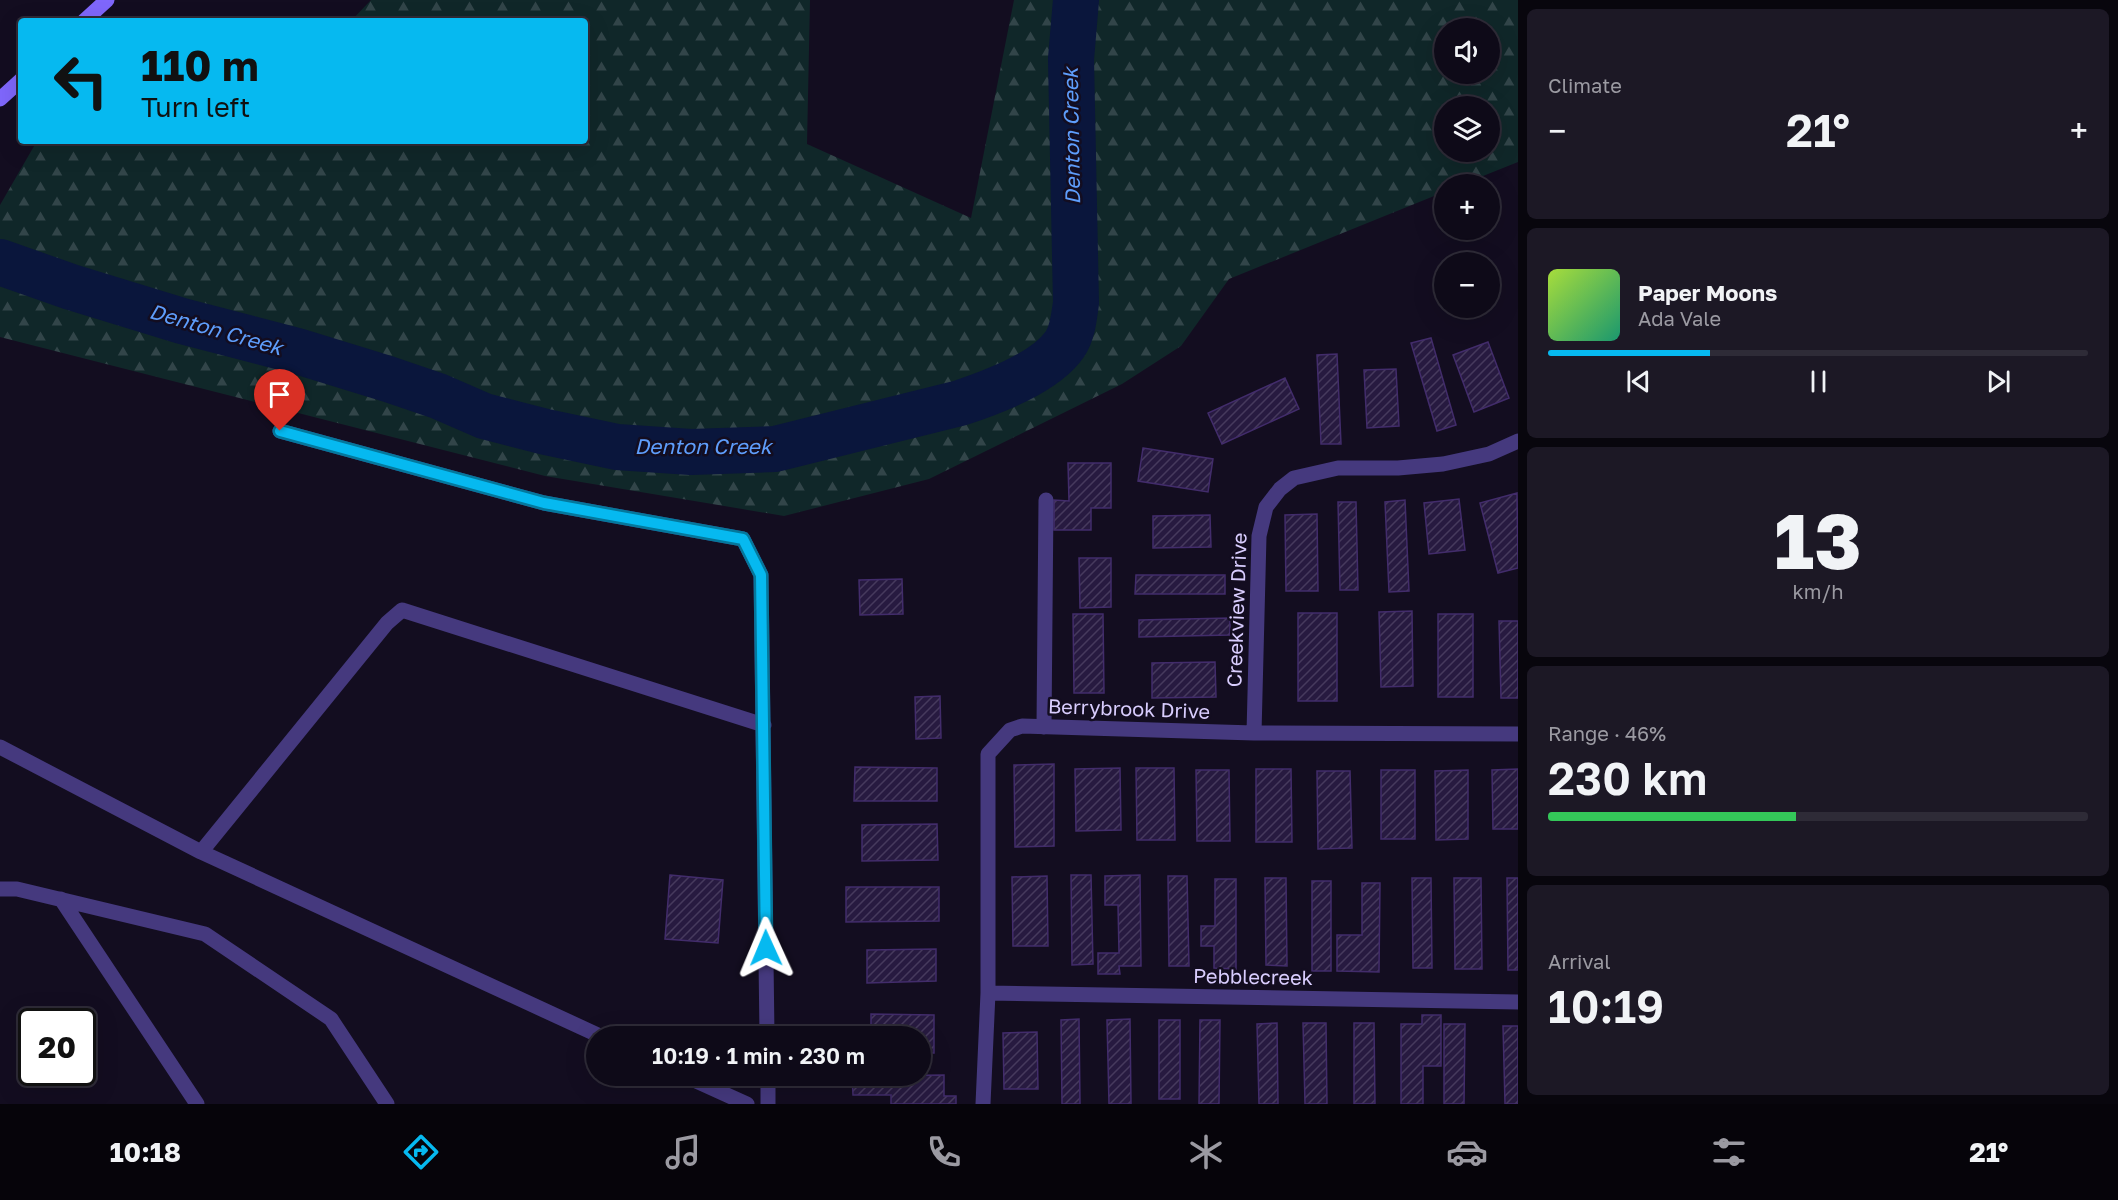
<!DOCTYPE html>
<html lang="en">
<head>
<meta charset="utf-8">
<style>
  body { margin:0; font-family:"Golos Text",sans-serif; background:#1c1825; color:#f1f3f6; height:100vh; display:flex; flex-direction:column; font-size:22px; white-space:nowrap }
  * { box-sizing:border-box; margin:0 }
  p { font-size:20px; color:#9b9aa2 }
  .icon { flex:none; width:33px; height:33px; fill:none; stroke:currentColor; stroke-width:2; stroke-linecap:round; stroke-linejoin:round }
  .map { position:relative; flex:1; overflow:hidden }
  .details { display:flex; flex-direction:column; gap:9px; padding:9px; background:#08060d; width:600px }
  .details>* { flex:none }
  .banner { position:absolute; left:18px; top:18px; width:570px; height:126px; border-radius:6px; box-shadow:0 6px 24px #0002,0 0 0 2px #2e2b37; background:#06b9f0; color:#111; overflow:hidden }
  .buttons { position:absolute; left:1434px; top:18px; display:grid; gap:12px }
  .buttons a { display:grid; place-items:center; width:66px; height:66px; border-radius:50%; background:#0e0a18; box-shadow:0 6px 24px #0002,0 0 0 2px #2e2b37; font-size:30px }
  .speed { position:absolute; left:18px; top:1008px; display:flex; gap:12px; font-size:30px; font-weight:700; text-align:center }
  .speed>* { display:grid; place-content:center; width:78px; height:78px; border-radius:50%; background:#0e0a18; box-shadow:0 6px 24px #0002,0 0 0 2px #2e2b37; line-height:1 }
  .speed .limit { border:3px solid #111; border-radius:9px; background:#fff; color:#111 }
  .pin { position:absolute; display:grid; place-items:center; width:51px; height:51px; color:#fff; margin:-62px -26px; border-radius:50% 50% 50% 0; rotate:-45deg; box-shadow:0 0 6px #0007 }
  .pin .icon { rotate:45deg }
  .me { position:absolute; width:66px; margin:-33px; rotate:359deg; stroke-linejoin:round; filter:drop-shadow(0 0 4px #0008) }
  .turn { display:flex; align-items:center; gap:21px; height:126px; padding:0 24px; font-size:27px }
  .turn .icon { width:78px; height:78px; stroke-width:2.5 }
  .turn b { display:block; font-size:42px; line-height:51px }
  .big { font-size:45px; font-weight:600; line-height:1.1 }
  .details .tile { flex:1; display:flex; flex-direction:column; justify-content:center; gap:9px; min-width:0; padding:0 21px; border-radius:9px; background:#1c1825 }
  .details .dial { align-items:center; gap:0 }
  .dial b { font-size:78px; line-height:1 }
  .song { display:flex; align-items:center; gap:18px }
  .cover { width:72px; height:72px; border-radius:9px; background:linear-gradient(135deg,hsl(80 70% 55%),hsl(160 70% 35%)) }
  .played { height:6px; border-radius:3px; background:linear-gradient(90deg,#06b9f0 30%,#2e2b37 30%) }
  .keys { display:flex; justify-content:space-around; direction:ltr }
  .heat { display:flex; justify-content:space-between; align-items:center; font-size:33px; direction:ltr }
  .charge { height:9px; border-radius:4px; background:linear-gradient(90deg,#34c759 46%,#2e2b37 0) }
  .trip { position:absolute; left:586px; top:1026px; width:345px; height:60px; border-radius:30px; background:#0e0a18; box-shadow:0 6px 24px #0002,0 0 0 2px #2e2b37; font-weight:600; line-height:60px; text-align:center }
  .menu { display:flex; height:96px; justify-content:space-around; align-items:center; background:#06040a; color:#9b9aa2 }
  .menu .icon { width:42px; height:42px }
  .menu .current { color:#06b9f0 }
  .menu b { font-size:27px; color:#f1f3f6 }
  main { display:flex; flex:1; min-height:0 }
  .map>svg:first-child { display:block }
</style>
</head>
<body>
<main>
<div class="map">
<svg width="1518" height="1104" viewBox="0 0 1518 1104">
  <defs>
    <pattern id="forest-firs" width="22" height="20" patternUnits="userSpaceOnUse" patternTransform="scale(1.5)"><rect width="22" height="20" fill="#102729"/><path d="M5 1l3.5 6h-7zM16 11l3.5 6h-7z" fill="#324549"/></pattern>
    <pattern id="building-hatch" width="6" height="6" patternUnits="userSpaceOnUse" patternTransform="scale(1.5)"><rect width="6" height="6" fill="#271a40"/><path d="M-1 1l2-2M0 6l6-6M5 7l2-2" fill="none" stroke="#463a5d"/></pattern>
  </defs>
  <rect width="100%" height="100%" fill="#130d20"/>
  <path fill="url(#forest-firs)" fill-rule="evenodd" d="M371,0H810L807,144L971,218L1014,0H1518V162L1463,184H1444V192L1229,279L1181,346L1122,384L929,479L784,516L545,476L0,337V205L37,141H585V21H351ZM1444,28H1490V74H1444ZM1444,106H1490V152H1444Z"/>
  <g fill="none" stroke-linecap="round" stroke-linejoin="round">
    <path stroke="#0a163c" stroke-width="46" d="M0,262L71,287L182,321L297,351L388,379L438,396L484,416L546,432L617,447L691,452L775,449L960,403C993,392 1045,373 1065,344C1073,332 1074,316 1076,303L1071,59L1076,0"/>
  </g>
  <path fill="url(#building-hatch)" stroke="#422c6b" stroke-width="1.5" d="M1431,338L1456,425L1437,431L1411,343Z
    M1488,342L1509,398L1474,412L1453,355Z
    M1337,354L1341,444H1321L1317,355Z
    M1396,369L1399,426L1367,428L1364,370Z
    M1285,378L1299,409L1222,444L1208,413Z
    M1143,448L1213,459L1208,492L1138,481Z
    M1068,463H1111V508H1091V530H1054V500L1069,501Z
    M1517,493L1518,568L1498,573L1480,503Z
    M1459,499L1465,550L1429,554L1424,503Z
    M1405,500L1409,591L1389,592L1385,502Z
    M1338,502H1356L1358,590H1340Z
    M1317,514L1318,591H1286L1285,515Z
    M1210,515L1211,547L1153,548V516Z
    M1079,558H1111V607L1080,608Z
    M1136,575H1225V594H1135Z
    M902,579L903,614L860,615L859,580Z
    M1412,611L1413,686L1381,687L1379,612Z
    M1298,613H1337V701H1298Z
    M1073,614H1103L1104,693H1074Z
    M1438,614H1473V697H1438Z
    M1230,618V635L1139,637V620Z
    M1499,621H1518V698H1501Z
    M1215,662L1216,697L1152,698V663Z
    M940,696L941,738L916,739L915,697Z
    M1054,764V846L1015,847L1014,765Z
    M855,767L937,768V801H854Z
    M1120,768L1121,830L1076,831L1075,769Z
    M1136,768H1174L1175,840H1137Z
    M1256,769H1291L1292,842H1256Z
    M1518,769V829H1493L1492,770Z
    M1196,770H1229L1230,841H1197Z
    M1381,770H1415V839H1381Z
    M1468,770V839L1436,840L1435,771Z
    M1317,771H1350L1352,848L1318,849Z
    M937,824L938,860L862,861V825Z
    M670,875L723,880L718,943L665,939Z
    M1071,875H1091L1093,964L1072,965Z
    M1140,875L1141,966H1119L1120,974H1098V953H1119L1118,905H1105V876Z
    M1047,876L1048,946H1013L1012,877Z
    M1168,876H1187L1189,966H1169Z
    M1265,878H1286L1287,966L1266,965Z
    M1412,878H1431L1432,968H1413Z
    M1454,878H1481L1482,969H1455Z
    M1507,878H1518V970H1508Z
    M1215,879H1236V969L1214,968V946H1201V926H1215Z
    M1312,881H1331V971H1312Z
    M1362,883H1380L1379,972L1337,971V935H1362Z
    M846,887H939V921L846,922Z
    M936,949V981L867,983V950Z
    M871,1014L934,1015V1053H921V1036H871Z
    M1422,1015H1441V1066H1423V1104H1401V1024H1422Z
    M1079,1019L1080,1104H1062L1061,1020Z
    M1130,1019L1131,1104H1109L1107,1020Z
    M1159,1020H1180V1099H1159Z
    M1200,1020H1220L1219,1104H1199Z
    M1277,1023L1278,1104H1259L1257,1024Z
    M1303,1023H1326L1327,1104H1305Z
    M1354,1023H1374L1375,1104H1354Z
    M1444,1024H1465L1464,1104H1444Z
    M1503,1026H1518V1104H1505Z
    M1037,1032L1038,1089H1004L1003,1033Z
    M944,1075V1096H956V1104H891V1095H853L852,1076Z"/>
  <g fill="none" stroke-linecap="round" stroke-linejoin="round">
    <path stroke="#45397e" stroke-width="15" d="M280,431L544,503L743,539L761,575L767,1036
      M1044,727L1046,500
      M0,747L201,852L600,1036
      M201,852L387,623L402,610L764,725
      M0,889H17L205,934L331,1019L387,1104
      M61,899L197,1104
      M685,1076L747,1104
      M768,1076V1104"/>
    <path stroke="#45397e" stroke-width="15" d="M1254,733L1259,536L1266,507L1280,489L1294,478L1338,468H1398L1443,464L1489,454L1518,441
      M988,993L1518,1002
      M983,1104L988,993V754L1010,730L1022,726L1254,733L1518,734"/>
    <path stroke="#7f67fb" stroke-width="15" d="M84,21L107,0
      M0,99L21,80"/>
  </g>
  <g fill="none" stroke-linecap="round" stroke-linejoin="round">
    <defs>
      <path id="route" d="M280,431L544,503L743,539L761,575L766,948"/>
    </defs>
    <use href="#route" stroke="#04789c" stroke-width="15"/>
    <use href="#route" stroke="#06b9f0" stroke-width="10"/>
  </g>
  <g text-anchor="middle" stroke-width="5" stroke-linejoin="round" paint-order="stroke">
    <g font-size="20" fill="#d9cdfe" stroke="#130d20">
      <text transform="translate(1237 610) rotate(-88)" y="7">Creekview Drive</text>
      <text transform="translate(1129 709) rotate(2)" y="7">Berrybrook Drive</text>
      <text transform="translate(1253 977) rotate(1)" y="7">Pebblecreek</text>
    </g>
    <g font-size="21" font-style="italic" fill="#5e9dfb" stroke="#130d20">
      <text transform="translate(1072 136) rotate(-91)" y="7">Denton Creek</text>
      <text transform="translate(216 330) rotate(16)" y="7">Denton Creek</text>
      <text x="703" y="454">Denton Creek</text>
    </g>
  </g>
</svg>
<div class="buttons">
<a><svg class="icon" aria-label="sound" viewBox="0 0 24 24"><path d="M4 9h4l5-4v14l-5-4H4zM17 9q2 3 0 6"/></svg></a>
<a><svg class="icon" aria-label="layers" viewBox="0 0 24 24"><path d="M12 4l9 5-9 5-9-5zM3 14l9 5 9-5"/></svg></a>
<a>+</a>
<a>−</a>
</div>
<div class="speed"><div class="limit">20</div></div>
<div class="pin" style="left:280px;top:431px;background:#d93025"><svg class="icon" aria-label="arrive" viewBox="0 0 24 24"><path d="M6 21V4h12l-3 4 3 4H6"/></svg></div>
<svg class="me" style="left:766px;top:948px" viewBox="-20 -20 40 40"><path d="M0-17L14 15 0 8-14 15z" fill="#06b9f0" stroke="#fff" stroke-width="4"/></svg>
<div class="trip">10:19 · 1 min · 230 m</div>
<div class="banner">
<div class="turn"><svg class="icon" aria-label="left" viewBox="0 0 24 24"><path d="M17 20v-9H6M10 6l-5 5 5 5"/></svg><div><b>110 m</b>Turn left</div></div>
</div>
</div>
<section class="details">
<div class="tile"><p>Climate</p>
<div class="heat"><a>−</a><b class="big">21°</b><a>+</a></div>
</div>
<div class="tile">
<div class="song"><i class="cover"></i><div><b>Paper Moons</b><p>Ada Vale</p></div></div>
<div class="played"></div>
<div class="keys"><svg class="icon" aria-label="previous" viewBox="0 0 24 24"><path d="M18 5L8 12l10 7zM5 5v14"/></svg><svg class="icon" aria-label="pause" viewBox="0 0 24 24"><path d="M8 5v14M16 5v14"/></svg><svg class="icon" aria-label="next" viewBox="0 0 24 24"><path d="M6 5l10 7-10 7zM19 5v14"/></svg></div>
</div>
<div class="tile dial"><b>13</b><p>km/h</p></div>
<div class="tile"><p>Range · 46%</p><b class="big">230 km</b><div class="charge"></div></div>
<div class="tile"><p>Arrival</p><b class="big">10:19</b></div>
</section>
</main>
<nav class="menu">
<b>10:18</b>
<svg class="icon current" aria-label="directions" viewBox="0 0 24 24"><path d="M12 3l9 9-9 9-9-9zM9 14v-3h6M13 9l2 2-2 2"/></svg>
<svg class="icon" aria-label="music" viewBox="0 0 24 24"><path d="M9 18V5l10-2v13"/><circle cx="6" cy="18" r="3"/><circle cx="16" cy="16" r="3"/></svg>
<svg class="icon" aria-label="phone" viewBox="0 0 24 24"><path d="M5 4h4l2 5-3 2q2 4 5 5l2-3 5 2v4C11 20 4 13 5 4z"/></svg>
<svg class="icon" aria-label="climate" viewBox="0 0 24 24"><path d="M12 3v18M4 7l16 10M4 17L20 7"/></svg>
<svg class="icon" aria-label="car" viewBox="0 0 24 24"><path d="M5 17H2v-5l4-1 3-4h7l3 4 3 1v5h-3M9 17h6M6 11h13"/><circle cx="7" cy="17" r="2"/><circle cx="17" cy="17" r="2"/></svg>
<svg class="icon" aria-label="filters" viewBox="0 0 24 24"><path d="M4 7h16M4 17h16"/><circle cx="9" cy="7" r="2"/><circle cx="15" cy="17" r="2"/></svg>
<b>21°</b>
</nav>
</body>
</html>
